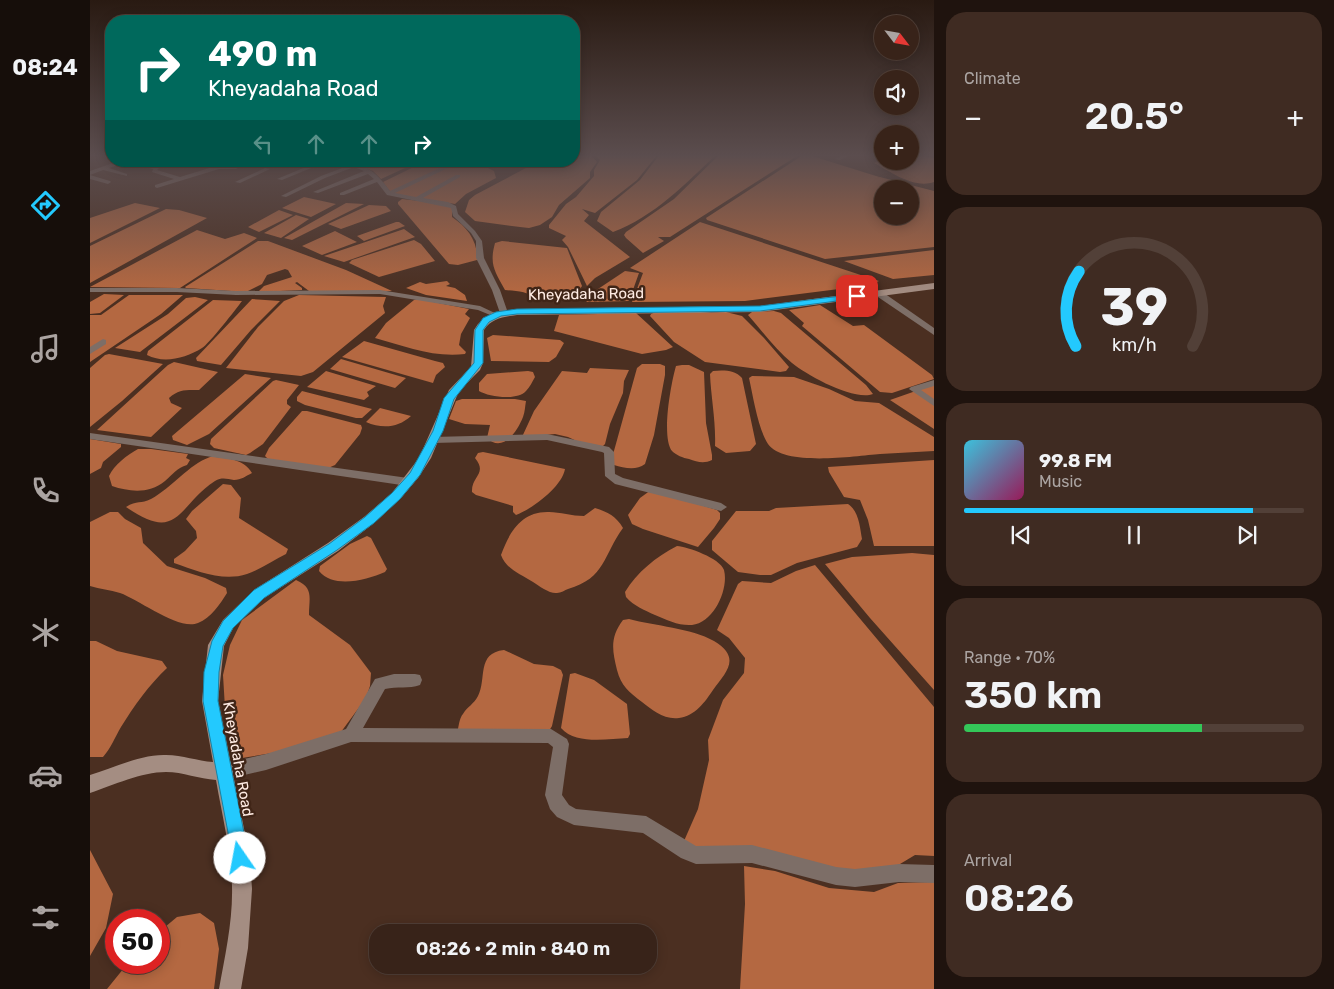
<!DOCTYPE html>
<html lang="en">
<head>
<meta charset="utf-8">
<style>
  body { margin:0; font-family:Rubik,sans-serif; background:#3f2b22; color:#f1f3f6; height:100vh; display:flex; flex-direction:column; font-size:19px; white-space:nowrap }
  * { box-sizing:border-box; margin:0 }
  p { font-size:16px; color:#aba4a2 }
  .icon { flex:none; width:28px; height:28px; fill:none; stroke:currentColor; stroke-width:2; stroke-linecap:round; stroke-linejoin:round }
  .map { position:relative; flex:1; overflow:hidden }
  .side { display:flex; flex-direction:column; gap:12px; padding:12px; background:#1f130e; width:400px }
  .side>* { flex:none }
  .banner { position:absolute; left:15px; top:15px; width:475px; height:152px; border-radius:20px; box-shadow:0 2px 12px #0003,0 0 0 1px #524038; background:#00695c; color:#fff; overflow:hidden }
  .needle { width:32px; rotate:121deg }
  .tools { position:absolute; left:784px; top:15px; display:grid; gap:10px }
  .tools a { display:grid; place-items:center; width:45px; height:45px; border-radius:50%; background:#382319; box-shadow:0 2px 12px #0003,0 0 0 1px #524038; font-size:25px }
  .speed { position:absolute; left:15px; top:909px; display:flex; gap:10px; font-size:25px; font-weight:700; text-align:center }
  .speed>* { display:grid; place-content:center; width:65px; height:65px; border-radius:50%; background:#382319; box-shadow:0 2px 12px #0003,0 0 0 1px #524038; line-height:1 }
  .speed .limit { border:8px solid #d22; background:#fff; color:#111 }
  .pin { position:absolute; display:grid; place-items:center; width:42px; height:42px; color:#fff; margin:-21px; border-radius:10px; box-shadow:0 2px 8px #0006 }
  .me { position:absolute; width:55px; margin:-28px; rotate:348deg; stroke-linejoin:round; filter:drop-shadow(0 0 4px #0008) }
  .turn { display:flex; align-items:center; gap:18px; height:105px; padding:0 20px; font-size:22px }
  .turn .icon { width:65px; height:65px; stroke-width:2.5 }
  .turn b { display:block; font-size:35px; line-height:42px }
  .lanes { display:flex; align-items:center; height:48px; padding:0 20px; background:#0003; justify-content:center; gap:25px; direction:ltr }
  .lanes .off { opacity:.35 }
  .big { font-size:38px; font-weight:600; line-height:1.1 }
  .side .card { flex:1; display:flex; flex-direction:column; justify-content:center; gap:8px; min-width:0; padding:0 18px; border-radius:20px; background:#3f2b22 }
  .side .dial { align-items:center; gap:0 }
  .dial svg { height:130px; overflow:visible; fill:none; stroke:#524038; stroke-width:7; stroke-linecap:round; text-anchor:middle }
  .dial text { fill:#f1f3f6; stroke:none }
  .song { display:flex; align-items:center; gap:15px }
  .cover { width:60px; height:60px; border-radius:8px; background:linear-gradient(135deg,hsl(190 70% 55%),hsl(330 70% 35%)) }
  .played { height:5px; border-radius:2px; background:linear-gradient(90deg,#23c9fe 85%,#524038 85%) }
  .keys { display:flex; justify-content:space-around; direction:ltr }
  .heat { display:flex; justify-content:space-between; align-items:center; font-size:28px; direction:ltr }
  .charge { height:8px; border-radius:4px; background:linear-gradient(90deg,#34c759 70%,#524038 0) }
  .trip { position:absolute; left:279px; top:924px; width:288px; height:50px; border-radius:20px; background:#382319; box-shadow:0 2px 12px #0003,0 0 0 1px #524038; font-weight:600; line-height:50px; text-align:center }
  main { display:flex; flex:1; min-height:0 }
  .tabs { display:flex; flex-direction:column; width:90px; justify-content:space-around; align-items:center; background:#160e0a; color:#aba4a2 }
  .tabs .icon { width:35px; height:35px }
  .tabs .selected { color:#23c9fe }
  .tabs b { font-size:22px; color:#f1f3f6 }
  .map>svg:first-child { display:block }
</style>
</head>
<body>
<main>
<nav class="tabs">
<b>08:24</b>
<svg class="icon selected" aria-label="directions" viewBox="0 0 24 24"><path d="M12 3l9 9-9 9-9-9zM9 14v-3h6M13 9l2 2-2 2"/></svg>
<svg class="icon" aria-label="music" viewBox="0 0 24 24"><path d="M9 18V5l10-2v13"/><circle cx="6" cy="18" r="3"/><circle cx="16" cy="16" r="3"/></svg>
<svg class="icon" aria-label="phone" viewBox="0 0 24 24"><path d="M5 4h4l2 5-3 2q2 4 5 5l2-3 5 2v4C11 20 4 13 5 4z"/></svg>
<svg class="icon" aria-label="climate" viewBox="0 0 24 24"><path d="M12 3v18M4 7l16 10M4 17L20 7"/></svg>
<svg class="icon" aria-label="car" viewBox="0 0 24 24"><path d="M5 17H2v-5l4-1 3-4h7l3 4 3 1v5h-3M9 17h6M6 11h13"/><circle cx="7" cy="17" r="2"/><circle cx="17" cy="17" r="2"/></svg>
<svg class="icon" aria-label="filters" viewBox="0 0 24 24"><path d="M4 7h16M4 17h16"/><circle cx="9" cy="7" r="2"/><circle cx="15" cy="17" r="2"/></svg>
</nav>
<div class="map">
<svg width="844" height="989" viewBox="0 0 844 989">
  <rect width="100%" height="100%" fill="#4b2f21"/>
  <path fill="#b46841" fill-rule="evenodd" d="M484,154H500L507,162L500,172V178L469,205L462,217L450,225L439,228L430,227L385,221L375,212L379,200L385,195L449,161H484Z
    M504,154H568L547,180L505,213L492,209L499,215L494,221L540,257L505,278L497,286L478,247L472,240L476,236L459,228V225L476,204L486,197L504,176V170L510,160Z
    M570,154H627C596,183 564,217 523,232L507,221L511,212L550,180Z
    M630,154H710L580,237H568L574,241L553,253L536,238L534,235L536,232L584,199Z
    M820,154L844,158V182C824,189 801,172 784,163L792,159V161H820Z
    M713,155L722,156L786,176L844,191V247L735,259L617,220L616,218ZM792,189H820V216H792Z
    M257,161H311L326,163L291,179L283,171Z
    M334,162L383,165L394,166L404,171L406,178L376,194L365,204L302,194L293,182Z
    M214,197L246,204L221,217L192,208Z
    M312,199L339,202L362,207V217C377,227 388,241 387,260L368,265L359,264L308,204V202Z
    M45,203L70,208L0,243V218Z
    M256,203L274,204L202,240L194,238Z
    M279,205L296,206L301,211L251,229L238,224Z
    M76,209L89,210L117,218L0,283V246Z
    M189,210L203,215L169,232L158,227Z
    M206,215L219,219L191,238L174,233Z
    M306,222H309L315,226L274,241L267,236Z
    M610,222L789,281L780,285L749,289L655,301L542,302L553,273L540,268Z
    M314,229L325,237L254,262L234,256Z
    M107,230L135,239L154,233L167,238L90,288L0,287Z
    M245,231L267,242L232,255L212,246Z
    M324,240L331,244L345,261L289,277L259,263L262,260Z
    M168,241H178L256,270L302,291H219L207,282L205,283L212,288V290L168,292L174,286L202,277L198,270L195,269L177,275L172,284L156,292L96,288L95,287Z
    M412,241L477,248L492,286C483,302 462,300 447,300C438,291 427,291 415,290C405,271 399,265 405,243Z
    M844,250V275L803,279L754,261Z
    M535,271L549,273L539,301L497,302L493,299Z
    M357,281L360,284L356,286L365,288L375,295L377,301L336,295L316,288L330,282L336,284Z
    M14,294L34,295L10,313L0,314V302Z
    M39,295H93L71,314L0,362V315H11Z
    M209,295L296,297L293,306L295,313L223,372L211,376L136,368L168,327L194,301Z
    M105,297L118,300L50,352L25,348L78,314L96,298Z
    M162,299L190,301L161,330L131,365L107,361L106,358Z
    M328,299L379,309L375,314L380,318L371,334L369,345L376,352L375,354C344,358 314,346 285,338L296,323L324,300Z
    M123,300L152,301C146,309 119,344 112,348C96,358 74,364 57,355L58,351Z
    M730,305L763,326L774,325L842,375L844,379L802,393L790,392L712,326L714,323L699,310Z
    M601,311L621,313L636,312L652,316L674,338L699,367L696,371L690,372L615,362L584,342L560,316L561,314L566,312Z
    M684,311L691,313L776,385L783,394C764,401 718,376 702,363C686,350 672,331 658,315L662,312Z
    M546,313L583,347L576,350L552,354L464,331L469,315Z
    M403,335L470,340L474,343L466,357L459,362L401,361L397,338Z
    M274,341L345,361L353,363L355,367L346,375L343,383L252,357Z
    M19,354L73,364L32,401L0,427V368L15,355Z
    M251,359L316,378L305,388L240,369Z
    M84,362L128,372L109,390C96,390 89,389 79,398L81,403L92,408L61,437L7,430L78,365Z
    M552,364H570L575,366V375L564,435L555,464C546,471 534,468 524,465L522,458L547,368Z
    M592,365H599L614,372L616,423L622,455V460C614,464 607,462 599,459C593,458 586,455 582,451C571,437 581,383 586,366Z
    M500,368L539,370L534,381L533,393L520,424L515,444L511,448L506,450L478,437L465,434L432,437L444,411L472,371L497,373Z
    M236,371L286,386L277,392L279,396L274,400L217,387Z
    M438,371L443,372L445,377C442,382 440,387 436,391C427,401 399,397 389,391V383L397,374Z
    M623,371C634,370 645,370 652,378L666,444L660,451L636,453L625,446C626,421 621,398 620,374Z
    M155,374L181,378L119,434L97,445L83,440L82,436Z
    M662,376L704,377L739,389L765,401L789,403L844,437V451C826,452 808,453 790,454C765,456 694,467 678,444C668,429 663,396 659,378Z
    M186,380L209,385L197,400V404L201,407L173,444L160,453L156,455L124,448L120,444L121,439L183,381Z
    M840,386H844V429L800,400Z
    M212,391L282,409L272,418H266L215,405L207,401V397Z
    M372,399H425L436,401C435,406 435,412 433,417C428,430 413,454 397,438L400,425L375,424L359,419L366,401Z
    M290,408L321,416C308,428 292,429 276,422Z
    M212,411H217L271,425L272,428L270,434L245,465L236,469L179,460L175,456L179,448Z
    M0,439L31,444V447L13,462L11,468L0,474Z
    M48,449H61L98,454L96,458L100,460L97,465C87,468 83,474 75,481C59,494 40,492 22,486L19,476C24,465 37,455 48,449Z
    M393,452L475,469C472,487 442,509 426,515L423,512V506L386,495L382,492C381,476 398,474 385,458L388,453Z
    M120,457C135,457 154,459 162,473C156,476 151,480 144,480C137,479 132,477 125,481C87,506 89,544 36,507C47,500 51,504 61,499C83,487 98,465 120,457Z
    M844,460V546H784L778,520L770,500L754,497L739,472L738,467Z
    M133,484L141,485L151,498L149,518L198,549L196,554C184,560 171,569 157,574C133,582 107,571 84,563V559L95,551L107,538L106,531L96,519L102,511Z
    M561,490L627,510L630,513V519L624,528L608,547L553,529L542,524L538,515L550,498Z
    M758,504C769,511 770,528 772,539L767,547L707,563L681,575H670L648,572L622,550V541L646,511H679L686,508Z
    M505,508C518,512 526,516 533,528C513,555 516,578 478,589C475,590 471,593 467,593C460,594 449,586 443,582C430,574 416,569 411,555C419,533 431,511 459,512C470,512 482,516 494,516Z
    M20,512H28L35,519L51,528L53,543L77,566L115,578L136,588L137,593C130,604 121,618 108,623C89,631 50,600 30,593C20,590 10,589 0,586V522Z
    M277,536L281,538L297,569L295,572C276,580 244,589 229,571L230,566L260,544Z
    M587,546C598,547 630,558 634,570C639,589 624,623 602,625C589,626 577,620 565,615C554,610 544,606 536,597L535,592C547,572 566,557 587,546Z
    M822,553L844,555V690L780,618L735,564L762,557Z
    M725,565L844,707V856L825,855L805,867L761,872L604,850L594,841L608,809L619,760L618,740L633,700L654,673L655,658L639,638L627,630L648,584L652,581L681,583L706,571Z
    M206,580C224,588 219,597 219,615L260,645L281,673L280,686L276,698L251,732L206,749L152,758L146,752L135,708L133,675L140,645L152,620Z
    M539,619C565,626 601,628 624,641C652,658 636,672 623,690C615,702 605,716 589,718C574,720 562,710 552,702C539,692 531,686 527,670C522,650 520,637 533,620Z
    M0,641H6L27,651L72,661L77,668C59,685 44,706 31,727C25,737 21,748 13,757H0Z
    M414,650L444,664L463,666L471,670L473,675L462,726L459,731L368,729C369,724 370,717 373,714C377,707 384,704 388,696C397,679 386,653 414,650Z
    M485,673L504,680L537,704L540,734L538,738C517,739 486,745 471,728L480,674Z
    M0,850L23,894L16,928L0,956Z
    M654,866L685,871L739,888L784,892L808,883L844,882V989H650L655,904Z
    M110,913L124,923L129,949L124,989H17L38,963L69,962V932L87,917Z"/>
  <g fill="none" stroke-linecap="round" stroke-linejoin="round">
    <path fill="#7d6e67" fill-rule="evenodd" d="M755,154H762L750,160L745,159Z
      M29,161C42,161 57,161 69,168L67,170L90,177L129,165L143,166L156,161H164L146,169H129L67,188L65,187V185L84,179L62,172L63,169L37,162L19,168L37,174V176L13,170L0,175V171Z
      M96,161H105L91,167L88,165Z
      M230,161H238L192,180L187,179Z
      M251,161C274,161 288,174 300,191L356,165H360V167L305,193L326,197L366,175H370V177L333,198L358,202L366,206L368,214L385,231L392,241L394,258L410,290L418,313L417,315L410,313L402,290L386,258V241L381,233L363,216L361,208L297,195L287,182L254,195H250V193L284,179L278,174L228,193L223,192L274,171L264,167L235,178L196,197L191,196L231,176L260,165Z
      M175,168L180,169L150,183L145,182Z
      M0,175L20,181L21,182L18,184L0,179Z
      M0,288H87L146,291L290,290L390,306L409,315L405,317L388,310L290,294L146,295L87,292H0Z
      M785,291H791L844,328V335L785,295Z
      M13,339L16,340V344L0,354V347Z
      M844,380V386L831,390L844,399V406L819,389L821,387Z
      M0,433L318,478L324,482L318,486L0,439Z
      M457,434L519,447L524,452L525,474L533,478L631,503L637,507L631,511L525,484L515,476L514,453L512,452L457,440L343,443L338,440L343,437Z
      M304,674H325L330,675L332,680L330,685C319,689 307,686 295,689L273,728L461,729L477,739L479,744L472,795L479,805L486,809L556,816L606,846L662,845L746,867L765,869L809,864L844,865V883L809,882L765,887L746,885L662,863L606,864L591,858L553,833L484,825L467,817L460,809L455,795L463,747L458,743L261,742L176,770L133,780L127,778L125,772L127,766L133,764L176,754L256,729L285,679Z"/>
    <path fill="#a48d82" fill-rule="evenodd" d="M844,283V289L670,312L427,315C413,317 402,318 394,330L393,363L390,370L369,391L341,458L328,478L310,499L284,523L248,551L174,598L143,628L134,646L128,701L160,858L162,889L158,948L151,989H129C135,956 143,920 142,886C141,850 132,815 126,780C109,779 93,772 76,772C51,772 24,785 0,793V775C24,768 51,754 76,755C93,755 107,761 123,762L112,701L118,645L133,620L164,590L238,543L274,517L302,493L329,458L359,390L381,367L384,330L388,324L402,313L427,309L670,306Z"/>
  </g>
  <linearGradient id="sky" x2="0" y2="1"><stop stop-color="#291a12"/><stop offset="0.53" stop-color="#5b4d4e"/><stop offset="1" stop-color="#5b4d4e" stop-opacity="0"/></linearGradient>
  <rect width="844" height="293" fill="url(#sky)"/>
  <path fill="#23c9fe" stroke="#1783a5" d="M767,294H770V298L670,311L427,314L411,316L399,322L393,330V363L364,399L353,431L330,475L310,499L284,523L247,550L174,598L143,628L133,646L129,672L128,701L159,858L156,864L150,867L144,864L113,701L114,672L122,641L133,621L164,590L239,544L275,517L302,493L320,473L343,431L354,398L384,363L385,330L393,318L406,312L427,309L670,306Z"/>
  <g text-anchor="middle" stroke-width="5" stroke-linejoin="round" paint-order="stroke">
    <g font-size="15" fill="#feebe3" stroke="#402517">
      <text transform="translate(496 294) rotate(-1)" y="5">Kheyadaha Road</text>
      <text transform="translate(148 759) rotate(80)" y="5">Kheyadaha Road</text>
    </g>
  </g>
</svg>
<div class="tools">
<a><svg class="needle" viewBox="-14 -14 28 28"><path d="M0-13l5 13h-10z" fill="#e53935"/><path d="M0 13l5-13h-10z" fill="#aba4a2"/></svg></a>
<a><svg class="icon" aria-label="sound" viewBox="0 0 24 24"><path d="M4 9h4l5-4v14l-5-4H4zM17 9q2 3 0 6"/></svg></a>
<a>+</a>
<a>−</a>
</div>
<div class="speed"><div class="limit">50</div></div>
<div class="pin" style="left:767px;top:296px;background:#d93025"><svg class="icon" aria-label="arrive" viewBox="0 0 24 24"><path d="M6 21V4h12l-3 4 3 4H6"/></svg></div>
<svg class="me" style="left:150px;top:858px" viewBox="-20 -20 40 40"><circle r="19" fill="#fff"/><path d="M0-13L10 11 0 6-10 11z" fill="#23c9fe"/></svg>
<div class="trip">08:26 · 2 min · 840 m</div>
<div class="banner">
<div class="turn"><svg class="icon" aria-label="right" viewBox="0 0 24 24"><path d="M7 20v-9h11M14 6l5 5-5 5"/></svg><div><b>490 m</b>Kheyadaha Road</div></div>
<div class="lanes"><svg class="icon off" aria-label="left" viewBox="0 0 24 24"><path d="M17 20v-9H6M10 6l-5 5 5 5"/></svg><svg class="icon off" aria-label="ahead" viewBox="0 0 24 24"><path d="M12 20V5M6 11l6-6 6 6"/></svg><svg class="icon off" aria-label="ahead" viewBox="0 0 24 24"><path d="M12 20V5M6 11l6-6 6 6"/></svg><svg class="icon" aria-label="right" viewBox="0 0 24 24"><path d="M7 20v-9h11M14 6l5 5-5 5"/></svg></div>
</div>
</div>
<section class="side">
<div class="card"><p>Climate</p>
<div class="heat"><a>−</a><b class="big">20.5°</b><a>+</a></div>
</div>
<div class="card dial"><svg viewBox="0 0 100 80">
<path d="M14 69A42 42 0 1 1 86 69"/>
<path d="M14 69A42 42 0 0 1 16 23" stroke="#23c9fe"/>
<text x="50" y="56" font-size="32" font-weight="700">39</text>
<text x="50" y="72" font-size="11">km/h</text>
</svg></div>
<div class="card">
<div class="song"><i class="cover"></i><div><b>99.8 FM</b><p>Music</p></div></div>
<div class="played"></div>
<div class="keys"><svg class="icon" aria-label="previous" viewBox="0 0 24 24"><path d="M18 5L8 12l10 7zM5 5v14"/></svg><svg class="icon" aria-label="pause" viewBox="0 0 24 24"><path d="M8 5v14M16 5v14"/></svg><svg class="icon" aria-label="next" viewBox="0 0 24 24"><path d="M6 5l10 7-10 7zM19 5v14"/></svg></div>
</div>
<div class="card"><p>Range · 70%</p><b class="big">350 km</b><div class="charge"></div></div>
<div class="card"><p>Arrival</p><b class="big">08:26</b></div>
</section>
</main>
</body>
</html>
